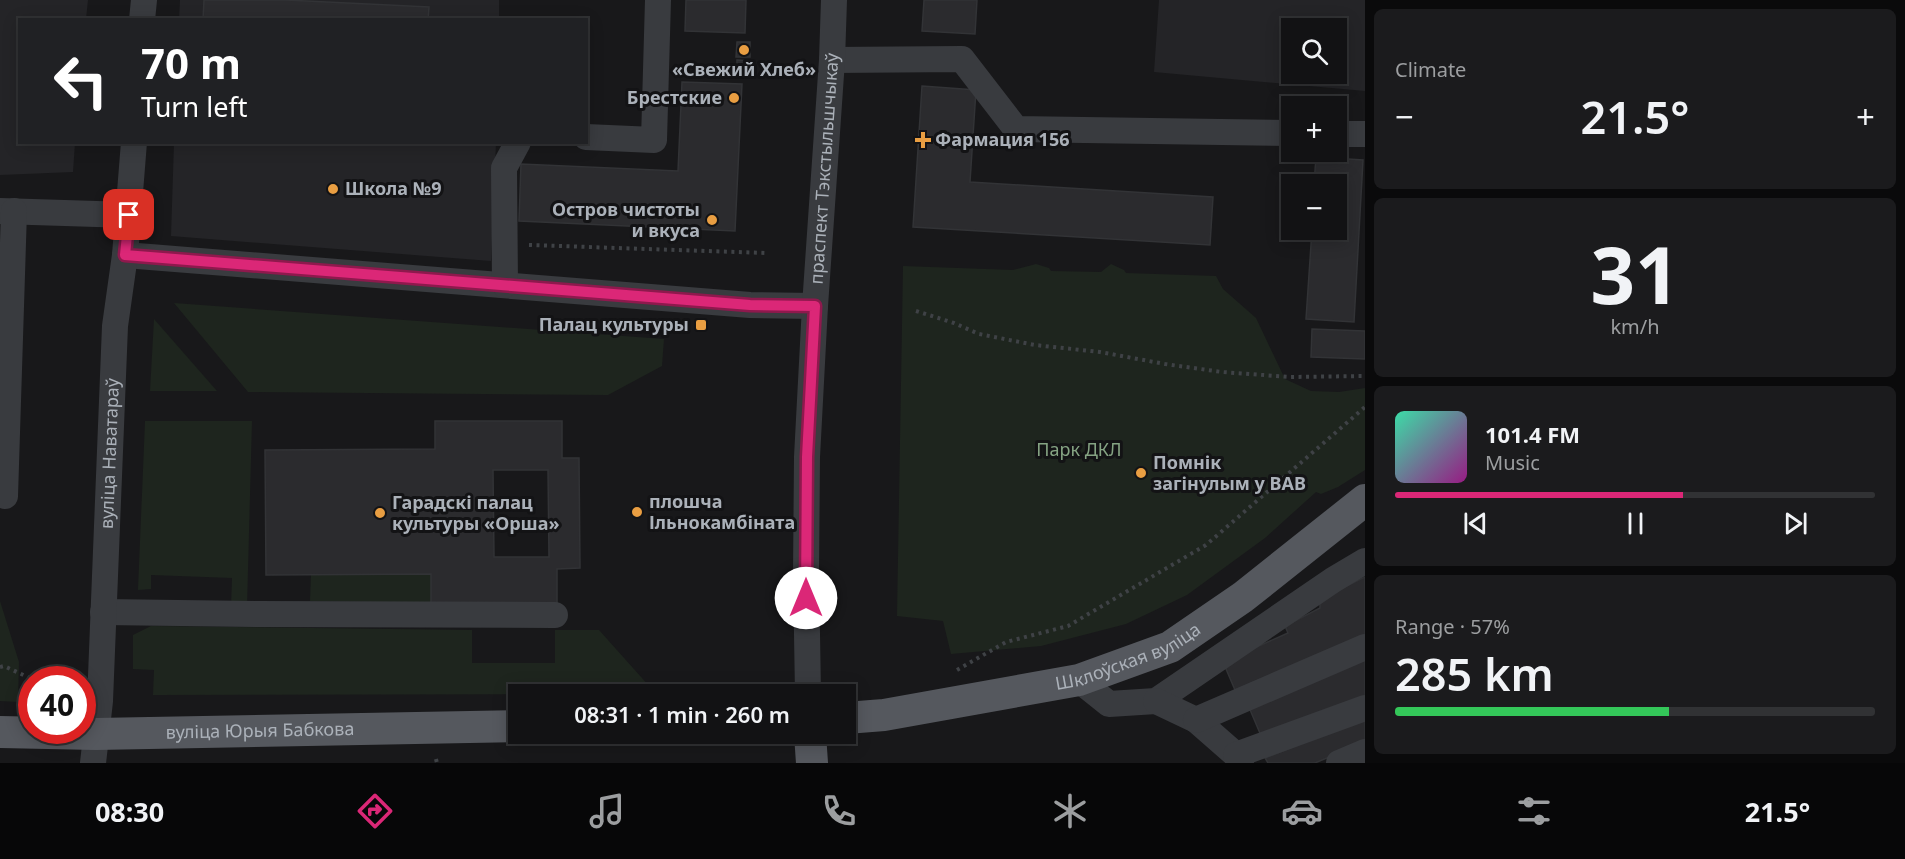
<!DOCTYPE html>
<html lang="en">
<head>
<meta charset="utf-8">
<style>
  body { margin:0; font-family:"Noto Sans",sans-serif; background:#1b1b1d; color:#f1f3f6; height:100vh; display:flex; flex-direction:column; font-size:22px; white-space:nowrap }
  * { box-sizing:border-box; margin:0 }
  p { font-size:20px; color:#9c9ea0 }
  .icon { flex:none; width:33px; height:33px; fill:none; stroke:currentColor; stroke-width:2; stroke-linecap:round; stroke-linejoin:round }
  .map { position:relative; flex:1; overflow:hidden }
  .sheet { display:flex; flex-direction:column; gap:9px; padding:9px; background:#0a0a0b; width:540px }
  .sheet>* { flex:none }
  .top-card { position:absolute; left:18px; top:18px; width:570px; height:126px; border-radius:0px; box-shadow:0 3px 15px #0003,0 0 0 2px #313234; background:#202124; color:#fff; overflow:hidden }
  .controls { position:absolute; left:1281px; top:18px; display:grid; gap:12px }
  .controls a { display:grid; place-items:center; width:66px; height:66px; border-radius:0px; background:#121214; box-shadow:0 3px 15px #0003,0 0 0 2px #313234; font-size:30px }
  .speed { position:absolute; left:18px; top:666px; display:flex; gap:12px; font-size:30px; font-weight:700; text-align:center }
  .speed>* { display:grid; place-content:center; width:78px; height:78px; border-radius:50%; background:#121214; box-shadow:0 3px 15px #0003,0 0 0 2px #313234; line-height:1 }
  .speed .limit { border:9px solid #d22; background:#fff; color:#111 }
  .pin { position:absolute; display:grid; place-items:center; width:51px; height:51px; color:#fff; margin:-26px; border-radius:12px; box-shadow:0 3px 9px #0006 }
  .me { position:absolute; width:66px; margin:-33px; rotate:0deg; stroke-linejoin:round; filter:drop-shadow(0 0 4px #0008) }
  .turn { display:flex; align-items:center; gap:21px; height:126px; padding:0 24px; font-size:27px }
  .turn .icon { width:78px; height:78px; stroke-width:2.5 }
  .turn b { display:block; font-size:42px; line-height:51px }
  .big { font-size:45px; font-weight:600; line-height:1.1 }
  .sheet .widget { flex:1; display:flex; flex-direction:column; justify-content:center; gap:9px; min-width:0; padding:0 21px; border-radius:9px; background:#1b1b1d }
  .sheet .dial { align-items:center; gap:0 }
  .dial b { font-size:78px; line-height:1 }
  .song { display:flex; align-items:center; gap:18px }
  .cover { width:72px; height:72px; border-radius:9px; background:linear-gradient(135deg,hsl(160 70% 55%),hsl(310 70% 35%)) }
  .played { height:6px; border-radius:3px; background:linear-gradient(90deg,#db2777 60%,#313234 60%) }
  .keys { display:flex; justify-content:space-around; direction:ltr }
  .heat { display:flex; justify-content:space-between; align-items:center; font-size:33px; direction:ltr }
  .charge { height:9px; border-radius:4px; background:linear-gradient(90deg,#34c759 57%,#313234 0) }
  .trip { position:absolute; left:508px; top:684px; width:348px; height:60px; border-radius:0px; background:#121214; box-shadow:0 3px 15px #0003,0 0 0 2px #313234; font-weight:600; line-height:60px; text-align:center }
  .tabs { display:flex; height:96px; justify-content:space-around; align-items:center; background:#070708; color:#9c9ea0 }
  .tabs .icon { width:42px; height:42px }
  .tabs .selected { color:#db2777 }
  .tabs b { font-size:27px; color:#f1f3f6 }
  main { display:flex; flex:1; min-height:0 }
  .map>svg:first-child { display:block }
</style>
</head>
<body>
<main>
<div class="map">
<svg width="1365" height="763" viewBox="0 0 1365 763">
  <rect width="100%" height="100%" fill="#18181a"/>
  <path fill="#242427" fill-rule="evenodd" d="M0,0H88L86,19L20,20V142L75,143L73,172L0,175Z
    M180,0H499V19L179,20Z
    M1159,0H1365V91L1154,72ZM1292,28H1336V74H1292Z
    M174,143H496L491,261L171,236Z"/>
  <path fill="#1e251e" d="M1036,264L1049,268L1051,271L1101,272L1111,264L1124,270L1126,273L1216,276L1223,289L1256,318L1285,379L1311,391L1339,392L1365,388V470L1338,487L1321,494L1316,492L1265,538L1187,595L1126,624L1041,646L951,654L943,621L897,616L903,266L1013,270Z
    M174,303L664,339L662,366L608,395L248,392Z
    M154,319L217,391H150Z
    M145,421H252L247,607H231L232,578L151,575V589L138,590Z
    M311,574H431V603L310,601Z
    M0,601L19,662L18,702L0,701Z
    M151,626L472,630V663H555V630H599L650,687V694L153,695L154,670L133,669V635Z"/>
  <path fill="#2b2b2e" stroke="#323336" stroke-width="1.5" fill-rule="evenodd" d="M204,0H286L429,7L428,20H203Z
    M686,0H746L745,33L685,31Z
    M924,0H977L975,34L922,31Z
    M737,42H750V57H736Z
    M737,60L750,61V76L737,75Z
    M682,82L742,84L735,231L519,221L521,164L678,171Z
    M922,86L976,90L970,182L1213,197L1210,245L913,227Z
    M1316,157L1363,160L1354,322L1306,319L1312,230H1336V184H1314Z
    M1312,329L1365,331V359L1311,357Z
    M435,421H562V458H579L580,568L557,569V603H431V574L266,575L265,450L435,449ZM493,470H548L549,557H494Z
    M1365,577V635L1235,690L1223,662L1288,633L1285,626L1320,608V599Z
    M1365,656V697L1262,738L1248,705Z
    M1365,719V742L1315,763H1268L1265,758Z"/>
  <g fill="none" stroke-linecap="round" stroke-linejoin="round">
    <path stroke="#3f4246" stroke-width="4" stroke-dasharray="3 4.5" stroke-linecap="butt" d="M529,245L766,253
      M916,311L954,323L979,334L1035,345L1100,352L1165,364L1222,372L1290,377L1365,376
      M0,667L4,666L34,680
      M957,670L1006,642L1068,626L1206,545L1365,407
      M436,759L437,763"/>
    <g stroke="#393b3f" stroke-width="26">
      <path d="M142,20L144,0"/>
      <path d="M832,60L962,59L1016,129L1292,133"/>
      <path d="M1336,134H1365"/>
      <path d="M586,137L654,140L658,0"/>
      <path d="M0,211L129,215"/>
      <path d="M125,255L750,305L815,306"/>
      <path d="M505,285L504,168L518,142"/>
      <path d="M5,496L14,211"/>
      <path d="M103,612L255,614L555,615"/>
      <path d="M1079,680L1109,704L1156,701L1333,580L1365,561"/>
      <path id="s1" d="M808,694L806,574L807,457L815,306L832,60L834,0"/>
      <path d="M1156,701L1196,720L1236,755L1241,763"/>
      <path d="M1196,720L1365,647"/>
      <path d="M1236,755L1365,708"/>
      <path id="s2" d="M93,763L100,701L115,326L125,255L134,142"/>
      <path d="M1339,763L1365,752"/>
    </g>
    <g stroke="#55585e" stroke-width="32">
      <path id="s3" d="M846,718L884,715L1079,680L1170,647L1243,597L1365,500"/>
      <path id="s4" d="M0,732L96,734L519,726"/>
      <path d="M810,734L812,763"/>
    </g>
  </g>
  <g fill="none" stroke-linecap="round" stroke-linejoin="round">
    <defs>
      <path id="route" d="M129,215L125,255L750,305L815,306L807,457L806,598"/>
    </defs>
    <use href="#route" stroke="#8e194d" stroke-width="15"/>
    <use href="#route" stroke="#db2777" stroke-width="10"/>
  </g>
  <g fill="#e99e42" stroke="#131315" stroke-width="2">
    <circle cx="744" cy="50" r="6"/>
    <circle cx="734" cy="98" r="6"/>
    <path d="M920 131h6v6h6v6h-6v6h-6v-6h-6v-6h6z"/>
    <circle cx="333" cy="189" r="6"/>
    <circle cx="712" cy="220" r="6"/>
    <rect x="695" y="319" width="12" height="12" rx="3"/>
    <circle cx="1141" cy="473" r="6"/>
    <circle cx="637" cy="512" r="6"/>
    <circle cx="380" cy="513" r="6"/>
  </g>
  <g text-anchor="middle" stroke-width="6" stroke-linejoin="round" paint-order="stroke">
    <g font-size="18" font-weight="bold" fill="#abb1b9" stroke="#131315" text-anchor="start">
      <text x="744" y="76" text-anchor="middle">«Свежий Хлеб»</text>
      <text x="722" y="104" text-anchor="end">Брестские</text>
      <text x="935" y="146">Фармация 156</text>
      <text x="345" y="195">Школа №9</text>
      <text x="700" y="216" text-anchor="end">Остров чистоты<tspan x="700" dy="21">и вкуса</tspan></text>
      <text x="689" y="331" text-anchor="end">Палац культуры</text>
      <text x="1153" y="469">Помнік<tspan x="1153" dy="21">загінулым у ВАВ</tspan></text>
      <text x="649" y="508">плошча<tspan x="649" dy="21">Ільнокамбіната</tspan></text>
      <text x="392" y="509">Гарадскі палац<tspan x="392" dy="21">культуры «Орша»</tspan></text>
    </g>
    <g font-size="18" fill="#abb1b9" stroke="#131315">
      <text dy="6" stroke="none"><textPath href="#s1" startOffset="526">праспект Тэкстыльшчыкаў</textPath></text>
      <text dy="6" stroke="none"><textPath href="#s2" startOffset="310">вуліца Наватараў</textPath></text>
      <text dy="6" stroke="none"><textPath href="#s3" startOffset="290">Шклоўская вуліца</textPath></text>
      <text dy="6" stroke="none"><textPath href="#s4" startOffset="260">вуліца Юрыя Бабкова</textPath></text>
    </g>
    <g font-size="18" fill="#85a383" stroke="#131315">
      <text x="1079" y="456">Парк ДКЛ</text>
    </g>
  </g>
</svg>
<div class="controls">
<a><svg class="icon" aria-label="search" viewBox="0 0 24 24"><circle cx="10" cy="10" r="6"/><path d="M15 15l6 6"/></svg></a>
<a>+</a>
<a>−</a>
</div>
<div class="speed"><div class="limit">40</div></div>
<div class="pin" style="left:129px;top:215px;background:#d93025"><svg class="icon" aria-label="arrive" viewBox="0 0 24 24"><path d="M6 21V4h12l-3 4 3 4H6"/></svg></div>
<svg class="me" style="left:806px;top:598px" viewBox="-20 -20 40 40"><circle r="19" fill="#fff"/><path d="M0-13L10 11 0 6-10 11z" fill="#db2777"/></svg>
<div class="trip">08:31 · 1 min · 260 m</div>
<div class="top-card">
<div class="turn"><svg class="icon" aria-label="left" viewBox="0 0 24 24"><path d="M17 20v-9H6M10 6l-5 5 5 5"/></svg><div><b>70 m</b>Turn left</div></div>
</div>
</div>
<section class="sheet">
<div class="widget"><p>Climate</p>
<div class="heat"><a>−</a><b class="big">21.5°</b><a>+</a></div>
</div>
<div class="widget dial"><b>31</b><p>km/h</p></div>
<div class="widget">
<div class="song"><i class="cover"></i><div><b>101.4 FM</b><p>Music</p></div></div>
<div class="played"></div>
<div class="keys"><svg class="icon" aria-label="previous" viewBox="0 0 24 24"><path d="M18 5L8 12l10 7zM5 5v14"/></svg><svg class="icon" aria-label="pause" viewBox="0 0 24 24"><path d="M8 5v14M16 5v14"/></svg><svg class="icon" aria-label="next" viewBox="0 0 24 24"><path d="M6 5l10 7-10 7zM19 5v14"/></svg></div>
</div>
<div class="widget"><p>Range · 57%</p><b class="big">285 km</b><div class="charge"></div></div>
</section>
</main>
<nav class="tabs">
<b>08:30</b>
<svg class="icon selected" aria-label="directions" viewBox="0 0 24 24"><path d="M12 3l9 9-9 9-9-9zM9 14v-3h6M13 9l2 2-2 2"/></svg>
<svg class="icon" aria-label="music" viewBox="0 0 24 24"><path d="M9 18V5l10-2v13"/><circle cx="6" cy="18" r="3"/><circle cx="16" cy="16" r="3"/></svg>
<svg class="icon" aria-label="phone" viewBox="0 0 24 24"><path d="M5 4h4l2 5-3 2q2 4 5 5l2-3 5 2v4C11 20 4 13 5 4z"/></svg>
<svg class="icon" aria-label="climate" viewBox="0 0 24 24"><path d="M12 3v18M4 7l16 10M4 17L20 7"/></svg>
<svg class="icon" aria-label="car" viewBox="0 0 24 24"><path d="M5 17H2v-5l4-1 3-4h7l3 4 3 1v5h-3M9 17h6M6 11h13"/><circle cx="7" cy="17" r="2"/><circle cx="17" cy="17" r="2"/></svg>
<svg class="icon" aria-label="filters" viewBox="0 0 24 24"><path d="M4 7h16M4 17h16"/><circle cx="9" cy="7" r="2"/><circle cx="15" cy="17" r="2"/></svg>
<b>21.5°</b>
</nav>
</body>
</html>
